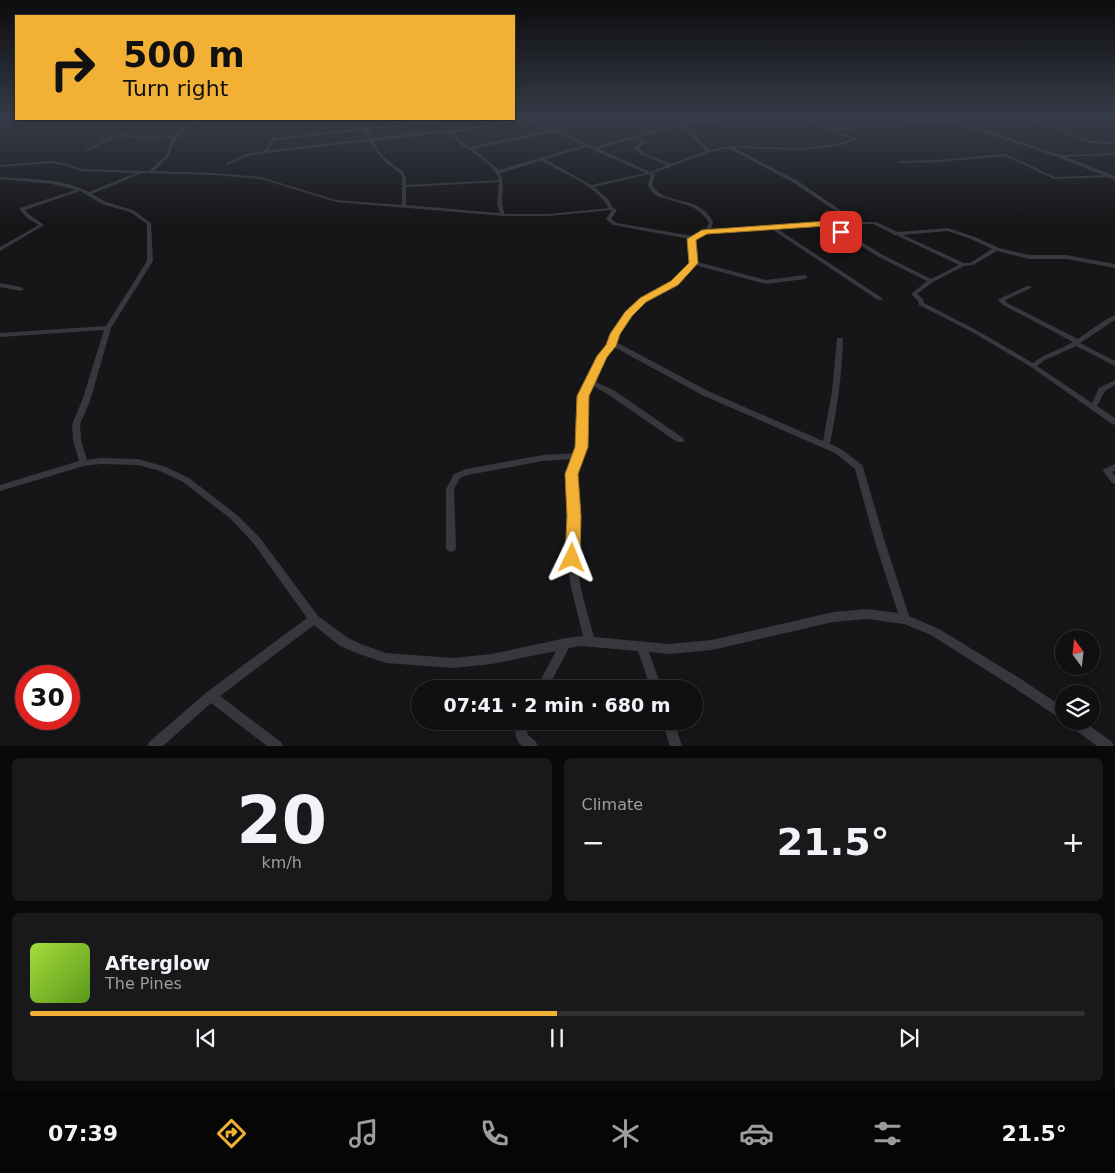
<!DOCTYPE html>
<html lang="en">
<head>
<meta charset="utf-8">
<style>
  body { margin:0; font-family:"DejaVu Sans",sans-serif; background:#19191b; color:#f1f3f6; height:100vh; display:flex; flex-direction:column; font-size:19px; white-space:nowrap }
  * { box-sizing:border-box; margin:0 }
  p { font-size:16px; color:#9c9d9f }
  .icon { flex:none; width:28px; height:28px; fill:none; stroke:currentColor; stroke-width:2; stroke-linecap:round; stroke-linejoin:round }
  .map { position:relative; height:746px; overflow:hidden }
  .panel { display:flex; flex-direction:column; gap:12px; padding:12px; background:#09090a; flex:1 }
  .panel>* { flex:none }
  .banner { position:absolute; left:15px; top:15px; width:500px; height:105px; border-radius:0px; box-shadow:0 2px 8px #0003,0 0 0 1px #303032; background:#f2b134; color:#111; overflow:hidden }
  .needle { width:32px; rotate:345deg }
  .controls { position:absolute; left:1055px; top:630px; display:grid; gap:10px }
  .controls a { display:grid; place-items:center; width:45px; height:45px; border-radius:50%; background:#101012; box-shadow:0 2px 8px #0003,0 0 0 1px #303032; font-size:25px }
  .speed { position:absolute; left:15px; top:665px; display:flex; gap:10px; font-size:25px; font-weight:700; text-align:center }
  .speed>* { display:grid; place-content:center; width:65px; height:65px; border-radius:50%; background:#101012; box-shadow:0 2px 8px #0003,0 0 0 1px #303032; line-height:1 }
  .speed .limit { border:8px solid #d22; background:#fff; color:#111 }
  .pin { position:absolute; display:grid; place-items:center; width:42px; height:42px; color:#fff; margin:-21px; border-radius:10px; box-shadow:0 2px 8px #0006 }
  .me { position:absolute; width:55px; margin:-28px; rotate:2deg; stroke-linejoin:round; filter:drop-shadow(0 0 4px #0008) }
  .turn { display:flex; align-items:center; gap:18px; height:105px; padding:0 25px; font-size:22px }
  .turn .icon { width:65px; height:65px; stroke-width:2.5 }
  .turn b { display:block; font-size:35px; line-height:42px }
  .big { font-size:38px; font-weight:700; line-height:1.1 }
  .panel .card { flex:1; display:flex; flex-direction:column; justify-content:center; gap:8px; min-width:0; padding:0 18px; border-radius:8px; background:#19191b }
  .panel .dial { align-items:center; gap:0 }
  .dial b { font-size:65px; line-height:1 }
  .song { display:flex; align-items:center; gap:15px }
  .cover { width:60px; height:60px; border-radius:8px; background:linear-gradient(135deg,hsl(80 70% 55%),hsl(90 70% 35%)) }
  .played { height:5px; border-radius:2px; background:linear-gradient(90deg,#f2b134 50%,#303032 50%) }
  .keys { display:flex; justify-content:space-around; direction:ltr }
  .heat { display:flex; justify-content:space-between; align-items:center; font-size:28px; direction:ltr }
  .panel .tiles { flex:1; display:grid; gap:12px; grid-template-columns:1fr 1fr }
  .card:last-child { grid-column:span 2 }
  .trip { position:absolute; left:411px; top:680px; width:292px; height:50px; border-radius:25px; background:#101012; box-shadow:0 2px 8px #0003,0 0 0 1px #303032; font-weight:700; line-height:50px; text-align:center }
  .tab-bar { display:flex; height:80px; justify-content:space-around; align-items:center; background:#060607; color:#9c9d9f }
  .tab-bar .icon { width:35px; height:35px }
  .tab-bar .active { color:#f2b134 }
  .tab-bar b { font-size:22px; color:#f1f3f6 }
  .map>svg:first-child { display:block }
</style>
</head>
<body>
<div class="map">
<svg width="1115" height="746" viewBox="0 0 1115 746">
  <rect width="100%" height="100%" fill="#161618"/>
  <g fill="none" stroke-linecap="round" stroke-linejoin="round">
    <path fill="#37383d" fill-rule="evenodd" d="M521,118H528L595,147L676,124L731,118H741L739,119L684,125L710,150L729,146L803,148L841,143L852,139L801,118H806L834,129L860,125L953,119L954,121L860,127L837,131L857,139L842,145L803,150L734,148L798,181L858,222H876L898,232L948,228L975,237L999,248L1029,255H1066L1115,264V268L1066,259H1029L997,251L973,265L964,266L933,282L917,294L923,299L924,303L976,330L1033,363C1045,353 1060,350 1073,342L1003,305L998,300L999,299L1027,286H1031V288L1005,300L1007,303L1078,339L1102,322L1115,315V320L1080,343L1115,361V366L1076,346L1045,360L1037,366L1092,403L1099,388L1115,380V385L1105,391L1097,406L1115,418V425L1112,424L1031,367L972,332L919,305L918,301L911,294L927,281L877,256L828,225L776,228L882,298L883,299L882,300H878L770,228L707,232L695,240L697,262L766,280L805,275L808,277L805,279L766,284L695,265L677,284L649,299L635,309L621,329L616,342L710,392L823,441L832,392L837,339L838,338H842L843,339C842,375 837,409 830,444L841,449L862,465L863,467L885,542L909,616L939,629L1021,679L1064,708V721L1013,687L931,635L904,624L867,619L833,622L712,650L669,654L649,652L662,689H651L638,651L580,646L569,648L547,689H536L556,651L492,664L453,668L386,663L359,654L340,646L314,625L220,696L281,742L283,746H267L211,703L163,746H147L149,742L207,692L307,618L254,544L231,519L183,482L160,471L138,465L101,464L84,466L0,491V485L79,461L73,440L72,424L82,401L104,330L0,337V333L106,326L147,261V224L130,212L102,204L80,191L25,210L31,216L44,225L0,251V247L39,225L27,218L20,210V208L76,190L52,184L0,179V177C29,179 62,178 89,192L136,173L80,171L63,165L51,163L0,167V165L51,161L65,163L81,169L149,171L166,155L170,142L173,138L142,139L119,135L88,151L85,150L118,133L142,137L174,136L196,119H200L178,136L174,142L169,156L154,171L214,173L261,177L336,200L402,205V178L400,173L385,162L380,156L369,141L265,153L248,156L228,165L225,164L246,154L264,151L273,138L364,128L360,119H364L367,128L446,119H455L368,130L372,138L446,130L451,131ZM525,119L551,130L470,147L466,145L454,133ZM676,126H681L706,151L671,164L644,153L638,147L647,143L636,138ZM365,130L368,139L268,150L275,140ZM446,132C454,134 457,143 464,147C476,154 495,166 499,180L406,185V178L403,171L395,166L382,155L373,141ZM554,132L584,145L499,170L473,149ZM632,139L642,143L633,147L642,155L667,165L650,172L599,149ZM587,147L593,150L646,173L591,185L545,159ZM728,148L794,183L852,222H828L711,229L713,223C712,220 710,216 707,213C692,197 664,204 652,185L655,175L653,173L710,152ZM541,161C565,174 594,184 609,208L549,214H505C498,200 507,186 500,173ZM142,173L214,175L261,179L336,202L503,216H549L612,210L606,219L613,225L690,239L691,263L673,282L645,297L631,307L615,329L608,345L599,356L588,379L586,381V382L579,396L578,447L576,453L543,455L466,469L454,474L446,489V548L448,551L451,552L454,551L456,548L454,489L460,478L468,475L543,461L573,459L568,474L570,516L567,558L571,587L583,636L566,638L492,654L453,658L386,653L361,644L348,638L318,616L260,538L237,515L189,478L166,467L138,459L101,458L87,460L81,440L80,424L90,401L111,328L153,261L151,223L133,210L106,202L92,194ZM649,174L651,175L648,185C649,187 650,190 652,192C656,196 662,198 667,199C685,205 698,205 709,223L706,229L693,236L617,223L611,219L617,210L613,208L608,199L594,187ZM499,182L497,204L500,213L406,205V187ZM873,224L893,234V235H896L959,265L931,279L881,254L835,225ZM948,231L971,239L992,249L970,263H964L903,235ZM614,347L704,396L835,453L855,469L875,542L898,613L867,609L833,612L712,640L669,644L594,637C587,611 578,585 577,558C576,544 579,530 578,516C578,497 571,472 584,456L583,455L586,447L587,396L592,385L609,395L677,442H683L684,440L683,438L615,391L594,381L605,357Z
      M980,118H988L959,123L957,122Z
      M1028,118H1033L1092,141L1115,142V144L1090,143Z
      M1115,153V155L1059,157L1057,156L1059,155Z
      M1006,154L1055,177L1110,175L1112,176L1110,177L1054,179L1005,156L938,162L900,163L898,162L900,161L938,160Z
      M0,283L21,287L24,289L21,291L0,287Z
      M1115,464V471L1112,472L1115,475V484L1112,483L1103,471L1104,469Z
      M518,721H530L527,729V734L536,742L538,746H522C514,738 514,731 518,721Z
      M662,721H674L682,746H670Z
      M1067,721H1083L1112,742L1114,746H1097L1069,725Z"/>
    <path fill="#37383d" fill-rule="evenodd" d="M942,118H948L1061,155L1115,176V180L1057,157Z"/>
  </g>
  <linearGradient id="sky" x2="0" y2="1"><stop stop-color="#0c0c0d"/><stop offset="0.53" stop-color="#363c48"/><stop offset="1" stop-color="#363c48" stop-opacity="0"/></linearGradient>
  <rect width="1115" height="222" fill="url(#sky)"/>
  <path fill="#f2b134" stroke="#9d7322" d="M828,221L844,230V234H838L826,226L707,234L696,240L698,263L678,285L646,302L632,316L620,334L616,346L607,357L589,396L588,447L578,474L581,516L580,558L578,563L572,565L567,563L565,558L567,516L565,474L575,447L577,396L597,356L606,345L610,334L625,312L640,298L671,281L689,263L687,239L702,230Z"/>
</svg>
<div class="controls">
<a><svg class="needle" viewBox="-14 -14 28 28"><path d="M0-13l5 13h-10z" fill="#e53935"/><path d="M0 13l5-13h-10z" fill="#9c9d9f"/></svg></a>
<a><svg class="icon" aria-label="layers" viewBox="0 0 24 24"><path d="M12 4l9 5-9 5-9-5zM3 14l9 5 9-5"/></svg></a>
</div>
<div class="speed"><div class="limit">30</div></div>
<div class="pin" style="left:841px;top:232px;background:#d93025"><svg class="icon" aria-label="arrive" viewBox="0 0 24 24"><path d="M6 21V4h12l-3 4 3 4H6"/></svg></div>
<svg class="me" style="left:572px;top:558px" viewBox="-20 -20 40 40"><path d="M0-17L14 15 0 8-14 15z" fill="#f2b134" stroke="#fff" stroke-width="4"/></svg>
<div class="trip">07:41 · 2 min · 680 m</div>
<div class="banner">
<div class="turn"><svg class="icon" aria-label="right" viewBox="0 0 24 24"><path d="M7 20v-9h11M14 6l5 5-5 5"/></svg><div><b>500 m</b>Turn right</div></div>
</div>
</div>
<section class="panel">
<div class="tiles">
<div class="card dial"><b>20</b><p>km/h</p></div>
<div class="card"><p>Climate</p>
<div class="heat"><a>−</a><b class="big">21.5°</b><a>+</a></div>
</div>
<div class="card">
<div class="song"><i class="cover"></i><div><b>Afterglow</b><p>The Pines</p></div></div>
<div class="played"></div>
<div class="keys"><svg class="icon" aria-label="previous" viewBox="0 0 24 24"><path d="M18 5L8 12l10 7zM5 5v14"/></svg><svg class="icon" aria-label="pause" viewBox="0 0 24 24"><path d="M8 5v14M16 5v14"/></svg><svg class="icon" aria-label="next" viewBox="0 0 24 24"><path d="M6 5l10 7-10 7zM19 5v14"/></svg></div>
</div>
</div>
</section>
<nav class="tab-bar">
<b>07:39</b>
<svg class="icon active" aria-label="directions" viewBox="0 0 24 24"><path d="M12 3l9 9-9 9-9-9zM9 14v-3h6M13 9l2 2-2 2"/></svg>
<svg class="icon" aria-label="music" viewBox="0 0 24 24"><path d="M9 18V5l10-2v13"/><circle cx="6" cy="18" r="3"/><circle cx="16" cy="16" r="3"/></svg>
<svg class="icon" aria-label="phone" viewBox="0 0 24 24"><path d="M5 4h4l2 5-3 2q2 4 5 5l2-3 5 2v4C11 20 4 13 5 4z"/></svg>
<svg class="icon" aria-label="climate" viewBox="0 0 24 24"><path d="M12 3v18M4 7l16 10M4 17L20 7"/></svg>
<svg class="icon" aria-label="car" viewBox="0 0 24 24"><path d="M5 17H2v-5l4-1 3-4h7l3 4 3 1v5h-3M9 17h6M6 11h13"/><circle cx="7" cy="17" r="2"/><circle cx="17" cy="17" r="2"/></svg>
<svg class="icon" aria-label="filters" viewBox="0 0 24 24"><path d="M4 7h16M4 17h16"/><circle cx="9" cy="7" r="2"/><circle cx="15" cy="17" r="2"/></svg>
<b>21.5°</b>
</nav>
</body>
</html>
